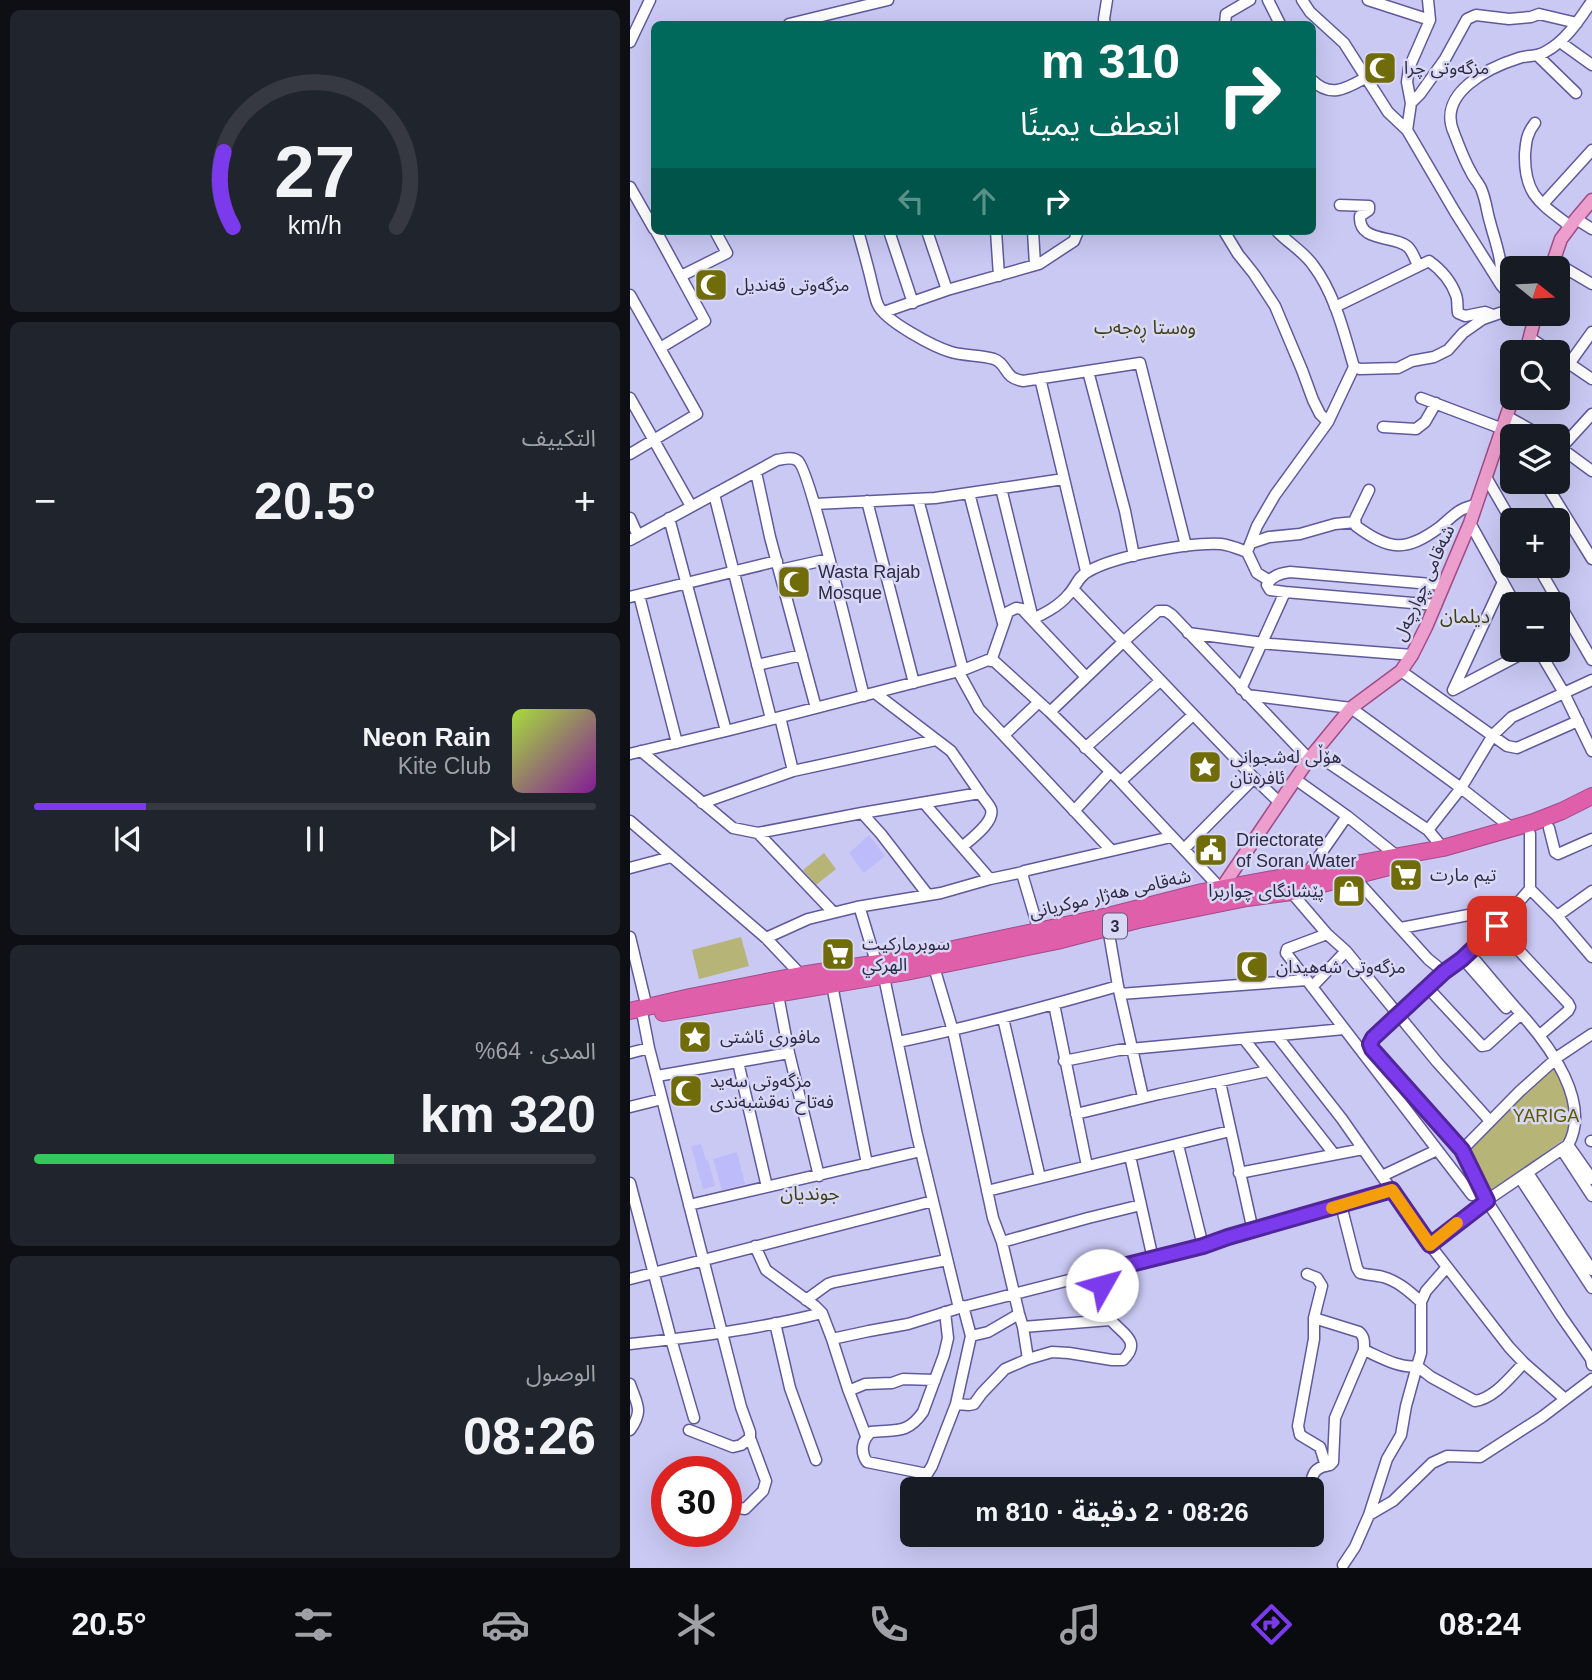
<!DOCTYPE html>
<html lang="ar">
<head>
<meta charset="utf-8">
<style>
  body { margin:0; font-family:Helvetica,"Noto Sans Arabic",sans-serif; background:#20242c; color:#f1f3f6; direction:rtl; height:100vh; display:flex; flex-direction:column; font-size:26px; white-space:nowrap }
  * { box-sizing:border-box; margin:0 }
  p { font-size:23px; color:#9ea1a6 }
  .icon { flex:none; width:38px; height:38px; fill:none; stroke:currentColor; stroke-width:2; stroke-linecap:round; stroke-linejoin:round }
  .map { position:relative; flex:1; overflow:hidden; direction:ltr }
  .panel { display:flex; flex-direction:column; gap:10px; padding:10px; background:#0d0f14; width:630px }
  .panel>* { flex:none }
  .top-card { position:absolute; left:21px; top:21px; width:665px; height:214px; border-radius:10px; box-shadow:0 7px 28px #0002; direction:rtl; background:#00695c; color:#fff; overflow:hidden }
  .needle { width:46px; rotate:108deg }
  .buttons { position:absolute; left:870px; top:256px; display:grid; gap:14px }
  .buttons a { display:grid; place-items:center; width:70px; height:70px; border-radius:10px; background:#171b24; box-shadow:0 7px 28px #0002; font-size:35px }
  .speed { position:absolute; left:21px; top:1456px; display:flex; gap:14px; font-size:35px; font-weight:700; text-align:center }
  .speed>* { display:grid; place-content:center; width:91px; height:91px; border-radius:50%; background:#171b24; box-shadow:0 7px 28px #0002; line-height:1 }
  .speed .limit { border:10px solid #d22; background:#fff; color:#111 }
  .pin { position:absolute; display:grid; place-items:center; width:60px; height:60px; color:#fff; margin:-30px; border-radius:14px; box-shadow:0 4px 10px #0006 }
  .me { position:absolute; width:77px; margin:-38px; rotate:52deg; stroke-linejoin:round; filter:drop-shadow(0 0 5px #0008) }
  .turn { display:flex; align-items:center; gap:24px; height:147px; padding:0 21px; font-size:32px }
  .turn .icon { width:91px; height:91px; stroke-width:2.5 }
  .turn b { display:block; font-size:49px; line-height:60px }
  .lanes { display:flex; align-items:center; height:66px; padding:0 21px; background:#0003; justify-content:center; gap:35px; direction:ltr }
  .lanes .off { opacity:.35 }
  .big { font-size:52px; font-weight:700; line-height:1.1 }
  .panel .card { flex:1; display:flex; flex-direction:column; justify-content:center; gap:10px; min-width:0; padding:0 24px; border-radius:10px; background:#20242c }
  .panel .dial { align-items:center; gap:0 }
  .dial svg { height:182px; overflow:visible; fill:none; stroke:#363941; stroke-width:7; stroke-linecap:round; text-anchor:middle }
  .dial text { fill:#f1f3f6; stroke:none }
  .song { display:flex; align-items:center; gap:21px }
  .cover { width:84px; height:84px; border-radius:10px; background:linear-gradient(135deg,hsl(80 70% 55%),hsl(290 70% 35%)) }
  .played { height:7px; border-radius:4px; background:linear-gradient(90deg,#7c3aed 20%,#363941 20%) }
  .keys { display:flex; justify-content:space-around; direction:ltr }
  .heat { display:flex; justify-content:space-between; align-items:center; font-size:38px; direction:ltr }
  .charge { height:10px; border-radius:5px; background:linear-gradient(90deg,#34c759 64%,#363941 0) }
  .trip { position:absolute; left:270px; top:1477px; width:424px; height:70px; border-radius:10px; background:#171b24; box-shadow:0 7px 28px #0002; font-weight:700; line-height:70px; text-align:center; direction:rtl }
  .tab-bar { display:flex; height:112px; justify-content:space-around; align-items:center; background:#090b0e; color:#9ea1a6 }
  .tab-bar .icon { width:49px; height:49px }
  .tab-bar .active { color:#7c3aed }
  .tab-bar b { font-size:32px; color:#f1f3f6 }
  main { display:flex; flex:1; min-height:0 }
  .map>svg:first-child { display:block }
</style>
</head>
<body>
<main>
<div class="map">
<svg width="962" height="1568" viewBox="0 0 962 1568">
  <rect width="100%" height="100%" fill="#cac9f4"/>
  <path fill="#bebbfa" d="M239,835L255,856L234,873L219,853Z
    M71,1144L76,1160H78L85,1186L73,1189L61,1146Z
    M107,1152L115,1184L92,1190L83,1159Z"/>
  <path fill="#b6b477" d="M194,853L206,869L186,885L173,870Z
    M111,937L119,966L69,979L62,950Z
    M927,1065L947,1104L936,1138L898,1165L858,1192L839,1152L871,1116Z"/>
  <g fill="none" stroke-linecap="round" stroke-linejoin="round">
    <defs>
      <path id="minor" d="M638,0L650,24
        M672,0L680,12L714,43L758,112L777,130L825,212L871,285L882,298
        M738,0L800,20
        M159,24L258,0
        M475,24L474,19L477,0
        M595,24L596,14L620,0
        M0,42L20,0
        M930,42L962,65
        M908,56L946,93
        M682,80C701,99 717,88 737,77
        M781,103L790,94L815,59L837,19L846,15L879,19L901,17L909,14L947,23
        M905,123C897,133 896,141 895,154C894,195 910,203 940,226
        M777,130L781,103L777,82L779,68L800,20L798,0
        M0,187L24,229
        M913,204L962,150
        M710,205L739,206V210L730,216C728,243 765,235 778,247C783,252 785,259 788,266
        M946,219L962,229
        M26,231L75,321L30,348
        M228,231C233,249 238,266 242,284C244,291 245,299 248,305C255,321 304,347 321,352C334,356 351,355 364,359C378,364 373,378 393,381L510,363L556,546
        M259,231L283,303
        M297,231L317,290
        M366,231L369,276
        M403,231L405,265
        M594,231L608,254L624,274L645,306L672,370L683,400L690,414L698,422
        M647,231C658,243 673,251 683,265C705,294 714,333 724,367L730,369L768,368L782,361L804,357L818,350L833,333L853,319L873,312H882
        M923,261L962,284
        M51,276L97,253L85,231
        M871,285C873,260 866,245 860,222C857,212 856,201 852,191C850,184 844,179 841,172C834,160 829,146 824,133C806,93 860,67 889,58C898,55 907,57 915,52C936,41 949,20 962,1
        M0,295L67,414L0,454
        M705,307L799,261C810,269 821,281 826,295C828,300 827,307 828,313L835,316L855,312L863,315
        M254,312L317,290L409,264L444,241L448,231
        M900,338L921,352
        M928,356L962,379
        M939,364L962,332
        M458,371L495,511L504,556
        M410,378L456,571
        M0,398L61,506
        M791,398L873,429
        M878,417L912,436
        M753,427L786,429L795,422L806,403
        M928,446L962,471
        M931,448L962,414
        M126,472L140,537L186,708
        M856,477L882,522
        M914,481L962,559
        M371,488L403,619C415,613 429,606 438,595C446,587 448,576 459,571C485,556 561,542 591,544C600,545 609,549 617,552L627,573L640,581
        M739,490L725,519L726,526C760,551 776,552 810,527C817,521 824,514 831,510C836,507 842,506 847,504
        M339,493L373,623
        M84,494L141,719
        M288,499L333,670
        M237,501L284,683
        M185,504L305,498L434,479
        M0,518L8,536
        M39,518L96,731
        M840,523L885,604
        M0,540L147,460C154,459 162,456 168,461C180,469 226,667 234,696
        M621,543L639,537L670,534L705,524L725,522
        M617,552L627,526L645,495L698,422L724,367
        M907,565L962,660
        M150,570L199,559
        M444,590L624,778L649,802
        M9,595L47,743
        M0,597L147,561
        M806,605L655,592L640,590L637,585C641,576 651,573 660,572L813,585
        M558,633L641,644L782,655
        M908,649L934,693L962,751
        M361,661L378,612L386,608L392,609L456,677
        M127,665L172,655
        M328,671L349,709L481,850
        M771,671L877,746L887,748L948,721
        M611,689L655,592
        M823,690L873,582
        M823,690L901,649
        M617,695L721,708L831,788L883,829
        M420,712L493,642L528,611H536L542,615L679,759
        M150,717L163,771
        M374,735L409,702
        M455,748L530,681
        M11,751L103,828L128,833L232,813L350,793L321,751L245,693
        M684,753L798,830L813,848
        M0,754L96,731L333,670L358,660L364,661L420,712L489,780L493,779L563,715
        M665,779L717,816L767,856
        M489,780L591,889
        M72,803L163,771L306,740
        M294,803L360,879
        M444,811L480,772
        M232,813L251,834L298,895
        M0,821L136,938L171,975
        M919,828L925,852L928,854L962,839
        M798,830L831,788L863,735L882,717L962,680
        M128,833L203,912
        M900,834V889L867,927L833,959L814,972L743,1038L740,1044L742,1049L832,1150L857,1201L931,1316L961,1359L962,1365
        M332,847C341,839 365,822 361,809C359,804 353,798 350,793
        M554,849L624,778
        M0,868L41,857
        M678,872L717,816
        M723,876L798,959L814,972
        M900,889L927,916L962,957
        M661,892L697,934L716,951L807,1062L860,1121
        M227,907L311,893L360,879L393,872
        M927,916L962,891
        M867,927L938,1003L940,1007L938,1011L910,1035
        M478,928L488,986L513,1097
        M771,928L885,906
        M409,931L393,877L394,871L541,837
        M697,934L657,949L656,953L842,1195
        M0,937L17,1008
        M136,938L178,919L227,907L230,909L247,965
        M833,959L876,1008
        M304,967L323,1031L363,1218L372,1242L389,1314L393,1327L398,1359
        M254,977L287,1135L329,1308
        M202,985L237,1164
        M682,987L716,951
        M798,988L852,1046L857,1045L891,1014
        M490,994L677,980
        M148,995L159,1053L189,1176
        M424,1004L457,1166
        M13,1017L19,1048L111,1407L120,1432V1438L111,1445L103,1447L59,1430
        M373,1018L410,1178
        M647,1036L712,1119L800,1245L879,1347L894,1363L935,1399
        M614,1039L704,1154
        M268,1042C342,1027 415,1007 488,986
        M0,1053L19,1048
        M434,1061L489,1050L714,1029
        M108,1062L137,1187
        M27,1076L159,1053
        M590,1082L623,1231
        M0,1107L32,1099
        M446,1114L529,1094L638,1071
        M961,1141H962
        M548,1145L573,1246
        M938,1145L962,1179
        M832,1150L890,1091L929,1056L962,1034
        M932,1150L962,1196
        M500,1156L523,1259
        M609,1173L733,1149
        M898,1173L962,1270
        M752,1176L807,1150
        M890,1178L962,1288
        M0,1183L41,1339L64,1418
        M357,1191L600,1131
        M59,1205L291,1151
        M711,1205L727,1268L730,1273C737,1275 745,1275 753,1277C768,1281 780,1292 791,1302
        M372,1242L458,1218L511,1205
        M800,1245L844,1209L938,1145C962,1103 919,1045 892,1015C874,995 857,974 839,953
        M125,1246L136,1270L185,1306L192,1313L202,1339L239,1331L278,1324L329,1308L573,1246L598,1237L762,1190
        M677,1274L687,1278L692,1286L684,1318V1339L668,1426L670,1435L690,1447L696,1466
        M0,1279L303,1201
        M176,1300L198,1284L204,1282L317,1260
        M315,1312L318,1338L314,1355L293,1412C277,1435 265,1429 241,1432C232,1440 230,1452 237,1462L297,1474L302,1466L326,1404L341,1336L333,1306
        M145,1323L160,1388L186,1460
        M393,1327L480,1320
        M341,1336L358,1332L389,1314
        M202,1339L218,1389H223L235,1384L262,1383L273,1379L305,1380
        M0,1344C65,1337 129,1329 192,1313
        M734,1350C750,1357 770,1369 787,1366L791,1353V1302L796,1291L817,1267
        M0,1384C7,1405 14,1410 0,1430
        M218,1389L236,1436
        M326,1404L339,1405L344,1404L352,1393L375,1369L398,1359L422,1352L439,1353L482,1360H493C513,1341 491,1333 481,1320C476,1315 470,1303 470,1295C470,1286 477,1277 480,1269
        M680,1489C682,1474 684,1467 700,1465L703,1462L705,1418L734,1350C734,1343 735,1337 729,1332L684,1318
        M96,1503L104,1507L115,1509L133,1491L136,1481L120,1438
        M739,1515L763,1501L802,1463L817,1456L850,1457L912,1417L962,1379
        M713,1565L725,1547L739,1515L757,1459L771,1435L776,1406L787,1366L801,1377L845,1401C865,1398 880,1377 894,1363"/>
      <path id="major" d="M921,268L931,239L946,219L962,200
        M896,352L906,313
        M591,889L679,759L721,708L771,671L782,655L796,627L840,523L883,397"/>
      <path id="highway" d="M0,1011L60,997L171,975L281,958L478,916L572,892L813,848L904,822L932,811L962,796
        M33,1013L276,972L427,941L508,920L617,898L661,892L759,867"/>
    </defs>
    <use href="#minor" stroke="#605a9b" stroke-width="13"/>
    <use href="#major" stroke="#a04c87" stroke-width="15"/>
    <use href="#highway" stroke="#a04c87" stroke-width="18"/>
    <use href="#minor" stroke="#fff" stroke-width="10"/>
    <use href="#major" stroke="#ec9fcc" stroke-width="12"/>
    <use href="#highway" stroke="#df5faa" stroke-width="16"/>
  </g>
  <g fill="none" stroke-linecap="round" stroke-linejoin="round">
    <defs>
      <path id="route" d="M472,1285L481,1269L573,1246L598,1237L762,1190L800,1245L857,1201L832,1150L742,1049L740,1044L743,1038L814,972L832,959L867,926"/>
    </defs>
    <use href="#route" stroke="#51269a" stroke-width="18"/>
    <use href="#route" stroke="#7c3aed" stroke-width="12"/>
    <path stroke="#f59e0b" stroke-width="12" d="M702,1208L762,1190L800,1245L827,1223"/>
  </g>
  <defs>
    <symbol id="mosque-square" viewBox="-11 -11 22 22"><rect x="-9" y="-9" width="18" height="18" rx="4" fill="#716c0a" stroke="#d8d8f5"/><path d="M3.5-4.9A6 6 0 1 0 3.5 4.9A5 5 0 1 1 3.5-4.9Z" fill="#fff"/></symbol>
    <symbol id="sight-square" viewBox="-11 -11 22 22"><rect x="-9" y="-9" width="18" height="18" rx="4" fill="#716c0a" stroke="#d8d8f5"/><path d="M0-6L1.8-2.2L6-1.7L2.9 1.2L3.7 5.4L0 3.3L-3.7 5.4L-2.9 1.2L-6-1.7L-1.8-2.2Z" fill="#fff"/></symbol>
    <symbol id="civic-square" viewBox="-11 -11 22 22"><rect x="-9" y="-9" width="18" height="18" rx="4" fill="#716c0a" stroke="#d8d8f5"/><path d="M-.6-6.5H3V-4.5H.6V-3L4-1V1h2V6H-6V1h2V-1L-.6-3ZM-1.2 2.5V6h2.4V2.5Z" fill="#fff"/></symbol>
    <symbol id="supermarket-square" viewBox="-11 -11 22 22"><rect x="-9" y="-9" width="18" height="18" rx="4" fill="#716c0a" stroke="#d8d8f5"/><path d="M-6-5.5h2.5l.6 2H6L4.5 2H-2.5L-4.4-4H-6ZM-1.5 3.2a1.3 1.3 0 1 0 .1 0ZM3 3.2a1.3 1.3 0 1 0 .1 0Z" fill="#fff"/></symbol>
    <symbol id="shop-square" viewBox="-11 -11 22 22"><rect x="-9" y="-9" width="18" height="18" rx="4" fill="#716c0a" stroke="#d8d8f5"/><path d="M-5-2.5h2.3a2.7 3.5 0 0 1 5.4 0H5L5.5 6h-11ZM-1.5-2.5h3a1.5 2.3 0 0 0-3 0Z" fill="#fff"/></symbol>
  </defs>
  <g fill-rule="evenodd">
    <use href="#mosque-square" x="731" y="49" width="38" height="38"/>
    <use href="#mosque-square" x="62" y="266" width="38" height="38"/>
    <use href="#mosque-square" x="145" y="563" width="38" height="38"/>
    <use href="#sight-square" x="556" y="748" width="38" height="38"/>
    <use href="#civic-square" x="562" y="831" width="38" height="38"/>
    <use href="#supermarket-square" x="757" y="856" width="38" height="38"/>
    <use href="#shop-square" x="700" y="872" width="38" height="38"/>
    <use href="#supermarket-square" x="189" y="935" width="38" height="38"/>
    <use href="#mosque-square" x="603" y="948" width="38" height="38"/>
    <use href="#sight-square" x="46" y="1018" width="38" height="38"/>
    <use href="#mosque-square" x="37" y="1072" width="38" height="38"/>
  </g>
  <g text-anchor="middle" stroke-width="5" stroke-linejoin="round" paint-order="stroke">
    <rect fill="#d8d8f5" stroke="#605e7a" stroke-width="2" x="473" y="913.5" width="24" height="25" rx="5"/>
    <g font-size="16" font-weight="bold" fill="#2c2a46">
      <text x="485" y="932">3</text>
    </g>
    <g font-size="18" fill="#2c2a46" stroke="#d8d8f5" text-anchor="start">
      <text x="774" y="74">مزگەوتى چرا</text>
      <text x="106" y="291">مزگەوتی قەندیل</text>
      <text x="188" y="578">Wasta Rajab<tspan x="188" dy="21">Mosque</tspan></text>
      <text x="600" y="763">هۆڵی لەشجوانی<tspan x="600" dy="21">ئافرەتان</tspan></text>
      <text x="606" y="846">Driectorate<tspan x="606" dy="21">of Soran Water</tspan></text>
      <text x="800" y="881">تيم مارت</text>
      <text x="694" y="897" text-anchor="end">پێشانگای چواربرا</text>
      <text x="232" y="950">سوبرماركيت<tspan x="232" dy="21">الهركي</tspan></text>
      <text x="646" y="973">مزگەوتی شەهیدان</text>
      <text x="90" y="1043">مافوری ئاشتی</text>
      <text x="80" y="1087">مزگەوتی سەید<tspan x="80" dy="21">فەتاح نەقشبەندی</tspan></text>
    </g>
    <g font-size="18" fill="#2c2a46" stroke="#d8d8f5">
      <text transform="translate(794 583) rotate(-66)" y="6">شەقامی چوارچەل</text>
      <text transform="translate(480 894) rotate(-13)" y="6">شەقامی ھەژار موکریانی</text>
    </g>
    <g font-size="18" fill="#5d5901" stroke="#d8d8f5">
      <text x="916" y="1122">YARIGA</text>
    </g>
    <g font-size="19" fill="#413f16" stroke="#d8d8f5">
      <text x="515" y="334">وەستا ڕەجەب</text>
      <text x="835" y="623">دیلمان</text>
      <text x="180" y="1200">جوندیان</text>
    </g>
  </g>
</svg>
<div class="buttons">
<a><svg class="needle" viewBox="-14 -14 28 28"><path d="M0-13l5 13h-10z" fill="#e53935"/><path d="M0 13l5-13h-10z" fill="#9ea1a6"/></svg></a>
<a><svg class="icon" aria-label="search" viewBox="0 0 24 24"><circle cx="10" cy="10" r="6"/><path d="M15 15l6 6"/></svg></a>
<a><svg class="icon" aria-label="layers" viewBox="0 0 24 24"><path d="M12 4l9 5-9 5-9-5zM3 14l9 5 9-5"/></svg></a>
<a>+</a>
<a>−</a>
</div>
<div class="speed"><div class="limit">30</div></div>
<div class="pin" style="left:867px;top:926px;background:#d93025"><svg class="icon" aria-label="arrive" viewBox="0 0 24 24"><path d="M6 21V4h12l-3 4 3 4H6"/></svg></div>
<svg class="me" style="left:472px;top:1285px" viewBox="-20 -20 40 40"><circle r="19" fill="#fff"/><path d="M0-13L10 11 0 6-10 11z" fill="#7c3aed"/></svg>
<div class="trip">08:26 · 2 دقيقة · 810 m</div>
<div class="top-card">
<div class="turn"><svg class="icon" aria-label="right" viewBox="0 0 24 24"><path d="M7 20v-9h11M14 6l5 5-5 5"/></svg><div><b>310 m</b>انعطف يمينًا</div></div>
<div class="lanes"><svg class="icon off" aria-label="left" viewBox="0 0 24 24"><path d="M17 20v-9H6M10 6l-5 5 5 5"/></svg><svg class="icon off" aria-label="ahead" viewBox="0 0 24 24"><path d="M12 20V5M6 11l6-6 6 6"/></svg><svg class="icon" aria-label="right" viewBox="0 0 24 24"><path d="M7 20v-9h11M14 6l5 5-5 5"/></svg></div>
</div>
</div>
<section class="panel">
<div class="card dial"><svg viewBox="0 0 100 80">
<path d="M14 69A42 42 0 1 1 86 69"/>
<path d="M14 69A42 42 0 0 1 10 36" stroke="#7c3aed"/>
<text x="50" y="56" font-size="32" font-weight="700">27</text>
<text x="50" y="72" font-size="11">km/h</text>
</svg></div>
<div class="card"><p>التكييف</p>
<div class="heat"><a>−</a><b class="big">20.5°</b><a>+</a></div>
</div>
<div class="card">
<div class="song"><i class="cover"></i><div><b>Neon Rain</b><p>Kite Club</p></div></div>
<div class="played"></div>
<div class="keys"><svg class="icon" aria-label="previous" viewBox="0 0 24 24"><path d="M18 5L8 12l10 7zM5 5v14"/></svg><svg class="icon" aria-label="pause" viewBox="0 0 24 24"><path d="M8 5v14M16 5v14"/></svg><svg class="icon" aria-label="next" viewBox="0 0 24 24"><path d="M6 5l10 7-10 7zM19 5v14"/></svg></div>
</div>
<div class="card"><p>المدى · 64%</p><b class="big">320 km</b><div class="charge"></div></div>
<div class="card"><p>الوصول</p><b class="big">08:26</b></div>
</section>
</main>
<nav class="tab-bar">
<b>08:24</b>
<svg class="icon active" aria-label="directions" viewBox="0 0 24 24"><path d="M12 3l9 9-9 9-9-9zM9 14v-3h6M13 9l2 2-2 2"/></svg>
<svg class="icon" aria-label="music" viewBox="0 0 24 24"><path d="M9 18V5l10-2v13"/><circle cx="6" cy="18" r="3"/><circle cx="16" cy="16" r="3"/></svg>
<svg class="icon" aria-label="phone" viewBox="0 0 24 24"><path d="M5 4h4l2 5-3 2q2 4 5 5l2-3 5 2v4C11 20 4 13 5 4z"/></svg>
<svg class="icon" aria-label="climate" viewBox="0 0 24 24"><path d="M12 3v18M4 7l16 10M4 17L20 7"/></svg>
<svg class="icon" aria-label="car" viewBox="0 0 24 24"><path d="M5 17H2v-5l4-1 3-4h7l3 4 3 1v5h-3M9 17h6M6 11h13"/><circle cx="7" cy="17" r="2"/><circle cx="17" cy="17" r="2"/></svg>
<svg class="icon" aria-label="filters" viewBox="0 0 24 24"><path d="M4 7h16M4 17h16"/><circle cx="9" cy="7" r="2"/><circle cx="15" cy="17" r="2"/></svg>
<b>20.5°</b>
</nav>
</body>
</html>
